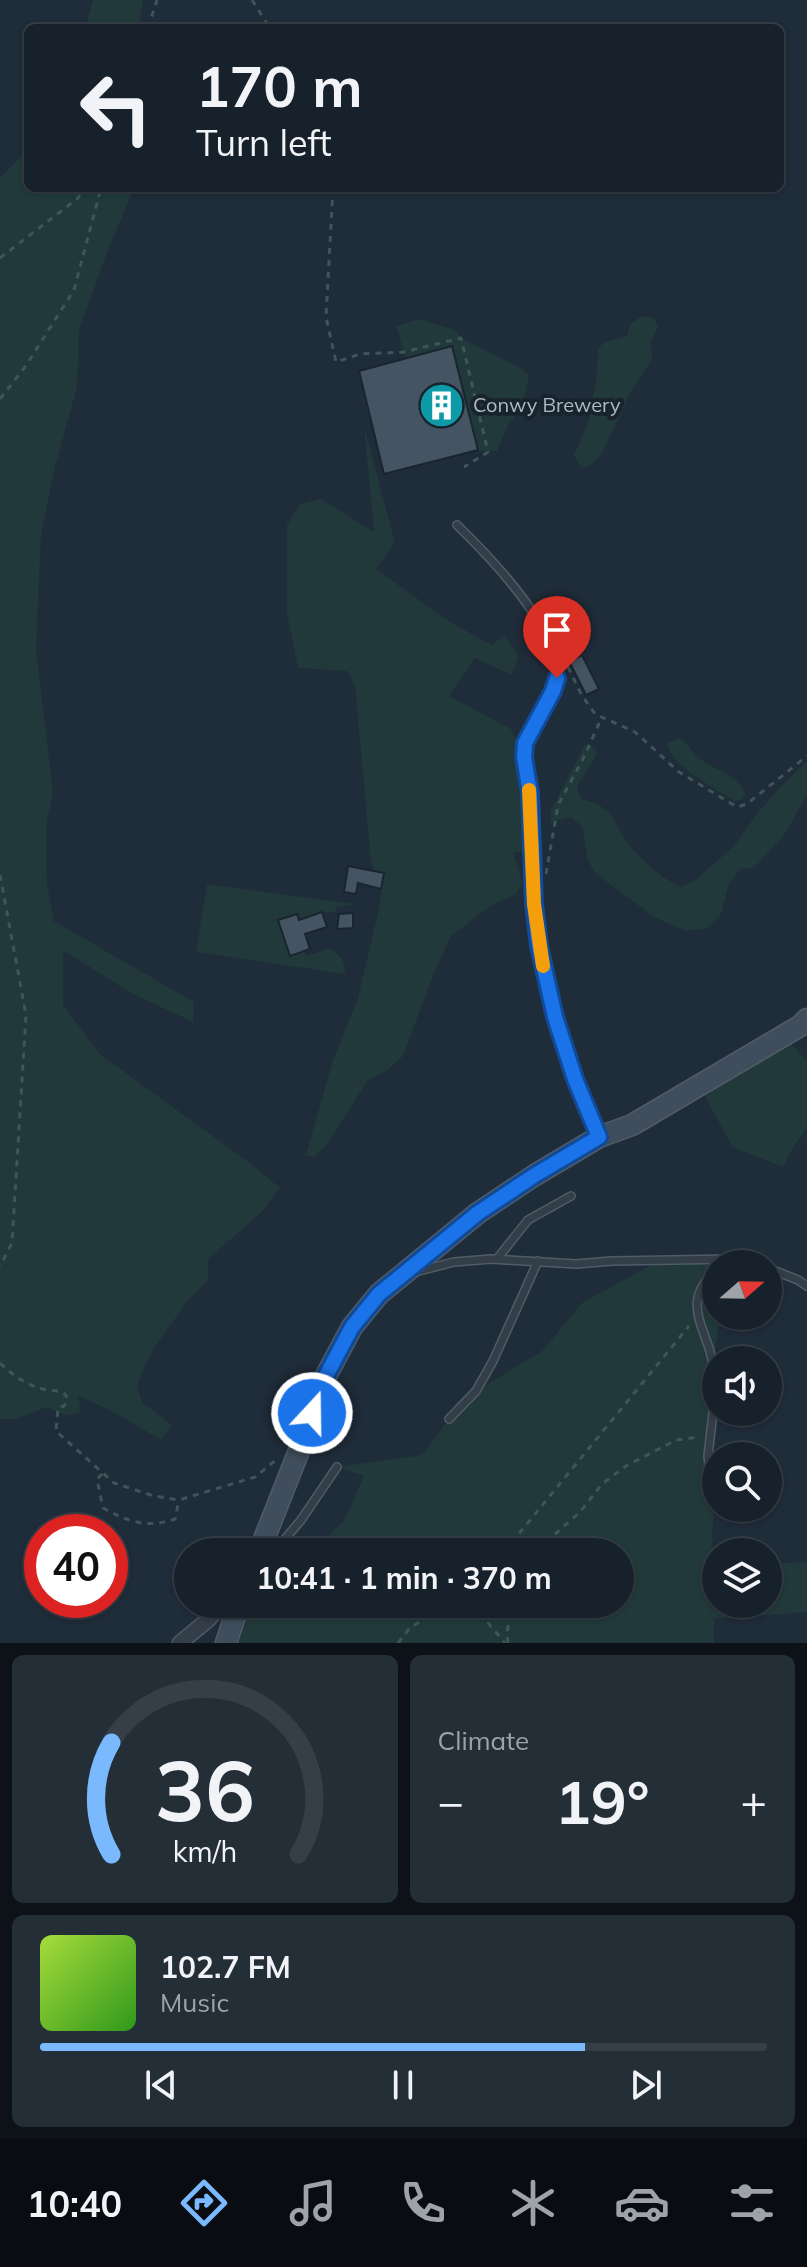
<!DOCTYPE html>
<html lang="en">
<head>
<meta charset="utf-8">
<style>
  body { margin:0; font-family:Mulish,sans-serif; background:#242e37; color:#f1f3f6; height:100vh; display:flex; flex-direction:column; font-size:30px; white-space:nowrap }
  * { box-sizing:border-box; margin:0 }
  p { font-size:26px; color:#9ea3a9 }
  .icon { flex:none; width:44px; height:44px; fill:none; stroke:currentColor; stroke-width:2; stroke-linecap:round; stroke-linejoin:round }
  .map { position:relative; height:1643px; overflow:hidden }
  .drawer { display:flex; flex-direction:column; gap:12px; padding:12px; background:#0d1218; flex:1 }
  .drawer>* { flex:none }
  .guide { position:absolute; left:24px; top:24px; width:760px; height:168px; border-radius:12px; box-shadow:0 2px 6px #0004,0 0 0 2px #363e47; background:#17212b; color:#f1f3f6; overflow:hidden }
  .needle { width:52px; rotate:70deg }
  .buttons { position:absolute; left:702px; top:1250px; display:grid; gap:16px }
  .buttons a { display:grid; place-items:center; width:80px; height:80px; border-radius:50%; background:#17212b; box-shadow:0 2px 6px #0004,0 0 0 2px #363e47; font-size:40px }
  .speed { position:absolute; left:24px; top:1514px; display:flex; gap:16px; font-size:40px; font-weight:700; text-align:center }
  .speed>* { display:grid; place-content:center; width:104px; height:104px; border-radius:50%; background:#17212b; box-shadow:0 2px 6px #0004,0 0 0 2px #363e47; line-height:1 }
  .speed .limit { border:12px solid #d22; background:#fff; color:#111 }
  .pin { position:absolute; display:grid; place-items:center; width:68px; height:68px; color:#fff; margin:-82px -34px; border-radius:50% 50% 50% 0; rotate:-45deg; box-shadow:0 0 8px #0007 }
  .pin .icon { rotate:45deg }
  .me { position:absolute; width:88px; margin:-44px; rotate:21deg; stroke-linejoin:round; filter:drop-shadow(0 0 6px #0008) }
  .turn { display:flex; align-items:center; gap:28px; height:168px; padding:0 40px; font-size:36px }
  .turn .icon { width:104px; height:104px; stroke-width:2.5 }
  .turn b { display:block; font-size:56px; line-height:68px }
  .big { font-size:60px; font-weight:700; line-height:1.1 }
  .drawer .widget { flex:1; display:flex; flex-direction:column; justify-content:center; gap:12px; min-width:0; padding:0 28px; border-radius:12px; background:#242e37 }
  .drawer .dial { align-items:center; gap:0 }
  .dial svg { height:208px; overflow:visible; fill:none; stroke:#363e47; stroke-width:7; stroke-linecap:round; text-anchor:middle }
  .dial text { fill:#f1f3f6; stroke:none }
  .song { display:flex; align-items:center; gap:24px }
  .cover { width:96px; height:96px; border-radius:12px; background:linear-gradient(135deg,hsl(80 70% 55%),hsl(110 70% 35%)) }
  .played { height:8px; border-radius:4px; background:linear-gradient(90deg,#7ab9fe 75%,#363e47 75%) }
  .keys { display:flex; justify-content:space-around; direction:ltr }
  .heat { display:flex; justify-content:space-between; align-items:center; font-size:44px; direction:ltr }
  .drawer .tiles { flex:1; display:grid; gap:12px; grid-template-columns:1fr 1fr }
  .widget:last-child { grid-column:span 2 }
  .trip { position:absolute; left:174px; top:1538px; width:460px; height:80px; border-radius:40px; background:#17212b; box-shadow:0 2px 6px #0004,0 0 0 2px #363e47; font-weight:700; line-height:80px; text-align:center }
  .menu { display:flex; height:128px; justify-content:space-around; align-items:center; background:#090d11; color:#9ea3a9 }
  .menu .icon { width:56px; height:56px }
  .menu .active { color:#7ab9fe }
  .menu b { font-size:36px; color:#f1f3f6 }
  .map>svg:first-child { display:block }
</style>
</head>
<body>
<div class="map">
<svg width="807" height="1643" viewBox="0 0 807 1643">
  <rect width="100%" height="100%" fill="#1f2c39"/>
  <path fill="#21393a" d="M93,0H143L138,28H85Z
    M28,149V188H134L107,253L79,330L77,387L55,467L41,536L36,649L53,792L46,826L47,883L54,921L194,1002L193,1022L129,992L63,950V1005L101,1055L250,1163L280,1188L262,1212L208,1259V1281L189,1299L152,1351L137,1385L142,1402L172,1425L161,1440L115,1413L78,1395L81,1412L68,1416L47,1407L16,1419H0V178Z
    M642,316L654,318L658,327L651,342L652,360L630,393L603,452L591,465L581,468L574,455L589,420L597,374L598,349L604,342L627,336L630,324Z
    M419,319L455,330L461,338L519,367L529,375L522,408L508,425L497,451H478L453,346L406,359L396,326Z
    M364,425L395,543L376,569L450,622L492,645L504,635L519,656L512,675L475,658L449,696L511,729L524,757L532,850L513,853L523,884L515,895L493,904L451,936L436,968L403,1056L388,1070L368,1080L328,1143L314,1157L306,1155L332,1063L358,998L379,908L384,873L374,870L371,862L355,686L347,671L298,668L287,612V525L300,504L321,499L374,532Z
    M679,738C689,744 690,749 698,757C712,770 738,773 745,794L742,800L734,801C715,788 670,766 667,743Z
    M585,745L594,747L597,752L593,762L577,786L581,799C616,807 611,821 630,846C644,863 661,877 680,887L693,882L734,846L755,816L778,789L807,761V795L783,837L754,868H741L729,884L721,914L707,928L685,931L654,917L595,873L588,861L582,827L571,817L551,822V810Z
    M207,884L354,904L337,907L335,912H322L299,920L297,914L278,921L290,955L304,951L307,956L330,948C340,956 346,961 345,974L196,952Z
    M789,1041L807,1061V1129L795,1144L783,1167L732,1147L705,1096Z
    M733,1259L731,1264H716V1316H720L713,1364L716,1387L708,1456L714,1507L710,1566H716V1604H768V1564L807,1562V1612L714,1619V1643H226L232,1626L256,1604H620V1552H311L344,1521L364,1476L337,1467L422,1455L449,1419L476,1391L542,1351L582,1303L660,1260Z"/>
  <path fill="#455463" stroke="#1a252f" stroke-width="2" d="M452,346L478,450L384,474L359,371Z
    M582,655L599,689L586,695L569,661Z
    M348,866L384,873L381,889L358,883L356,894L344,892Z
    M322,912L327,927L305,934L310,949L290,956L278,920L297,914L299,920Z
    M353,913V928L337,929L339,914Z"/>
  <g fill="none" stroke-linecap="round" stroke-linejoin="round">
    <defs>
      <path id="lane" d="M457,525C491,558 544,613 556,661C564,698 523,722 524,757C524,769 529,781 530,793C536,843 530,894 538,944C549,1010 573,1074 598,1135
        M497,1259L528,1220L571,1196
        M768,1268L798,1280L807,1286
        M716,1269C687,1297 697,1314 709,1348C713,1360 714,1372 716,1385
        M415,1272L454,1262L491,1259L576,1264L612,1261L733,1259L759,1264
        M449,1419L476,1391L493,1361L538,1261
        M711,1485L708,1456L716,1387
        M274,1552L301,1520L337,1467"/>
      <path id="street" d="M180,1643L209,1619L222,1604"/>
      <path id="secondary" d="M259,1552L304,1438L319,1389L352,1327L379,1294L478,1213L535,1175L599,1137L632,1125L800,1026L807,1019
        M226,1643L239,1604"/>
    </defs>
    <use href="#lane" stroke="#505c67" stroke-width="10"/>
    <use href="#street" stroke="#505c67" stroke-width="17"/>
    <use href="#secondary" stroke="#505c67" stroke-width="23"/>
    <path stroke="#3e5657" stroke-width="3" stroke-dasharray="6 6" stroke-linecap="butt" d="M252,0L270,28
      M148,28L157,0
      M333,188L326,317L336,362L360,354L404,352L461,338L488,452L464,467
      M0,258L77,199L85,188
      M0,399L25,367L74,290L101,188
      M568,667L581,694L595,714L635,732L679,772L737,807L747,804L807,756
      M546,874L558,805L583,759L602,717
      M0,875L26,1015L12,1243L0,1266
      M0,1363C14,1376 27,1386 47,1390C55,1391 59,1390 66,1395L67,1401L64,1406L58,1408L56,1431L114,1483L154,1496L179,1500L255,1477L276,1460
      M102,1474L97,1479L103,1508C127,1521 147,1529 175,1519L179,1500
      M504,1552L689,1326
      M539,1552L544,1544L580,1512L602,1484L626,1466L676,1440L699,1437
      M472,1604L505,1643
      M398,1643L409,1629L445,1604
      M508,1643L507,1634L511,1604"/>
    <use href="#lane" stroke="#333e49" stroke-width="7"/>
    <use href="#street" stroke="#333e49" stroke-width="14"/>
    <use href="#secondary" stroke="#404d5c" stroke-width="20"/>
  </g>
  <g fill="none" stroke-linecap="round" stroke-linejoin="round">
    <defs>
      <path id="route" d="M312,1413L319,1389L352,1327L379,1294L478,1213L535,1175L599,1137L575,1079L555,1017L539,946L534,904L530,793L524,757L525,743L553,691L557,678"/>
    </defs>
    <use href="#route" stroke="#114b97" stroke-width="20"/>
    <use href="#route" stroke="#1a73e8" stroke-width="14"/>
    <path stroke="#f59e0b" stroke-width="14" d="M529,790L534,904L543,966"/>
  </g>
  <defs>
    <symbol id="building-disc" viewBox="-11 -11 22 22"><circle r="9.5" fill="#0f9aa8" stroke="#18232d"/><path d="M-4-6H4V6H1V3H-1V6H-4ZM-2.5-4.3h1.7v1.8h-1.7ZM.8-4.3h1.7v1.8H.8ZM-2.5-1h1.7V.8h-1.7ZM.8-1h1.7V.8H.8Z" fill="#fff"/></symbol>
  </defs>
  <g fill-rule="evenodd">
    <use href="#building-disc" x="416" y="380" width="51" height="51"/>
  </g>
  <g text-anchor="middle" stroke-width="8" stroke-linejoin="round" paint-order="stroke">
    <g font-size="20" fill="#adb9c6" stroke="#18232d" text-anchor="start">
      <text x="473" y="412">Conwy Brewery</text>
    </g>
  </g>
</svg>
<div class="buttons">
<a><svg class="needle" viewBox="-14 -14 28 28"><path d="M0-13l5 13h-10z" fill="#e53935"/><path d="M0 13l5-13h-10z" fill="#9ea3a9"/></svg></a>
<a><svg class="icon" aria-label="sound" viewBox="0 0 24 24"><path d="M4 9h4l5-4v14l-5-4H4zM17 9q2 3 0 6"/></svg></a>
<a><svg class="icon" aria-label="search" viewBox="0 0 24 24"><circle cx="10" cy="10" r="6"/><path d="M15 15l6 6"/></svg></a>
<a><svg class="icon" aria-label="layers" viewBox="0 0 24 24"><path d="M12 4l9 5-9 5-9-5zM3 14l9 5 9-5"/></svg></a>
</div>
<div class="speed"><div class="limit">40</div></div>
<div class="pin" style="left:557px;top:678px;background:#d93025"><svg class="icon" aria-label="arrive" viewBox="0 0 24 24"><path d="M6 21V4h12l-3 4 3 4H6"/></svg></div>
<svg class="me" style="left:312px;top:1413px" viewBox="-20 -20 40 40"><circle r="17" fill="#1a73e8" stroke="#fff" stroke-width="3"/><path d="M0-11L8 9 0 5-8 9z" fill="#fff"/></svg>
<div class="trip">10:41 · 1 min · 370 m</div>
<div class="guide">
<div class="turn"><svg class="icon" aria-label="left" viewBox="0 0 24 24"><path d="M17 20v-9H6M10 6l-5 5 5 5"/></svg><div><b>170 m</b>Turn left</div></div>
</div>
</div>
<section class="drawer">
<div class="tiles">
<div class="widget dial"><svg viewBox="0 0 100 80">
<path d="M14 69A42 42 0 1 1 86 69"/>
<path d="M14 69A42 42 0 0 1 14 26" stroke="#7ab9fe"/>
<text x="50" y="56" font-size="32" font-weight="700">36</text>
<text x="50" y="72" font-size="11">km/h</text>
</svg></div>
<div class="widget"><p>Climate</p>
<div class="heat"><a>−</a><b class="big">19°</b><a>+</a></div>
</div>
<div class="widget">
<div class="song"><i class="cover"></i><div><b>102.7 FM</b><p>Music</p></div></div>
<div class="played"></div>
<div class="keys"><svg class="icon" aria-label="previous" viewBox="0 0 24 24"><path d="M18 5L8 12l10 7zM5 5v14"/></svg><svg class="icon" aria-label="pause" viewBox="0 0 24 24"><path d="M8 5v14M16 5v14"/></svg><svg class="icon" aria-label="next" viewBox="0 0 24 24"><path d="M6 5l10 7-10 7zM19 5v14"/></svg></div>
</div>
</div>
</section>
<nav class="menu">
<b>10:40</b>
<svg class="icon active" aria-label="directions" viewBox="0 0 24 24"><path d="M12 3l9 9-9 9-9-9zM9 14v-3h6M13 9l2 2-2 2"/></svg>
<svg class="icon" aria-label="music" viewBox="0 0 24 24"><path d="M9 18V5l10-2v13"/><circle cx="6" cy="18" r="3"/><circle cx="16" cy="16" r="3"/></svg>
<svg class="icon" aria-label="phone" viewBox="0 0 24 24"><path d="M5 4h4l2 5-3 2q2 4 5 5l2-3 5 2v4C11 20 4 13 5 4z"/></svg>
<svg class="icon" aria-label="climate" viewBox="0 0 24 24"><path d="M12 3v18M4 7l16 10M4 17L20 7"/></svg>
<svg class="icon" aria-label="car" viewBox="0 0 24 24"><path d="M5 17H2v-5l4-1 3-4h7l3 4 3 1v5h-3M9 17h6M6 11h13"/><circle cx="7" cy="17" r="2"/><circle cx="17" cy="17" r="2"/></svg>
<svg class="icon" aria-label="filters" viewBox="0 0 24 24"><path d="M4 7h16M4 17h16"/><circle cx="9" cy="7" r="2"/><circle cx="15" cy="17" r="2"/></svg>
</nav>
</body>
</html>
